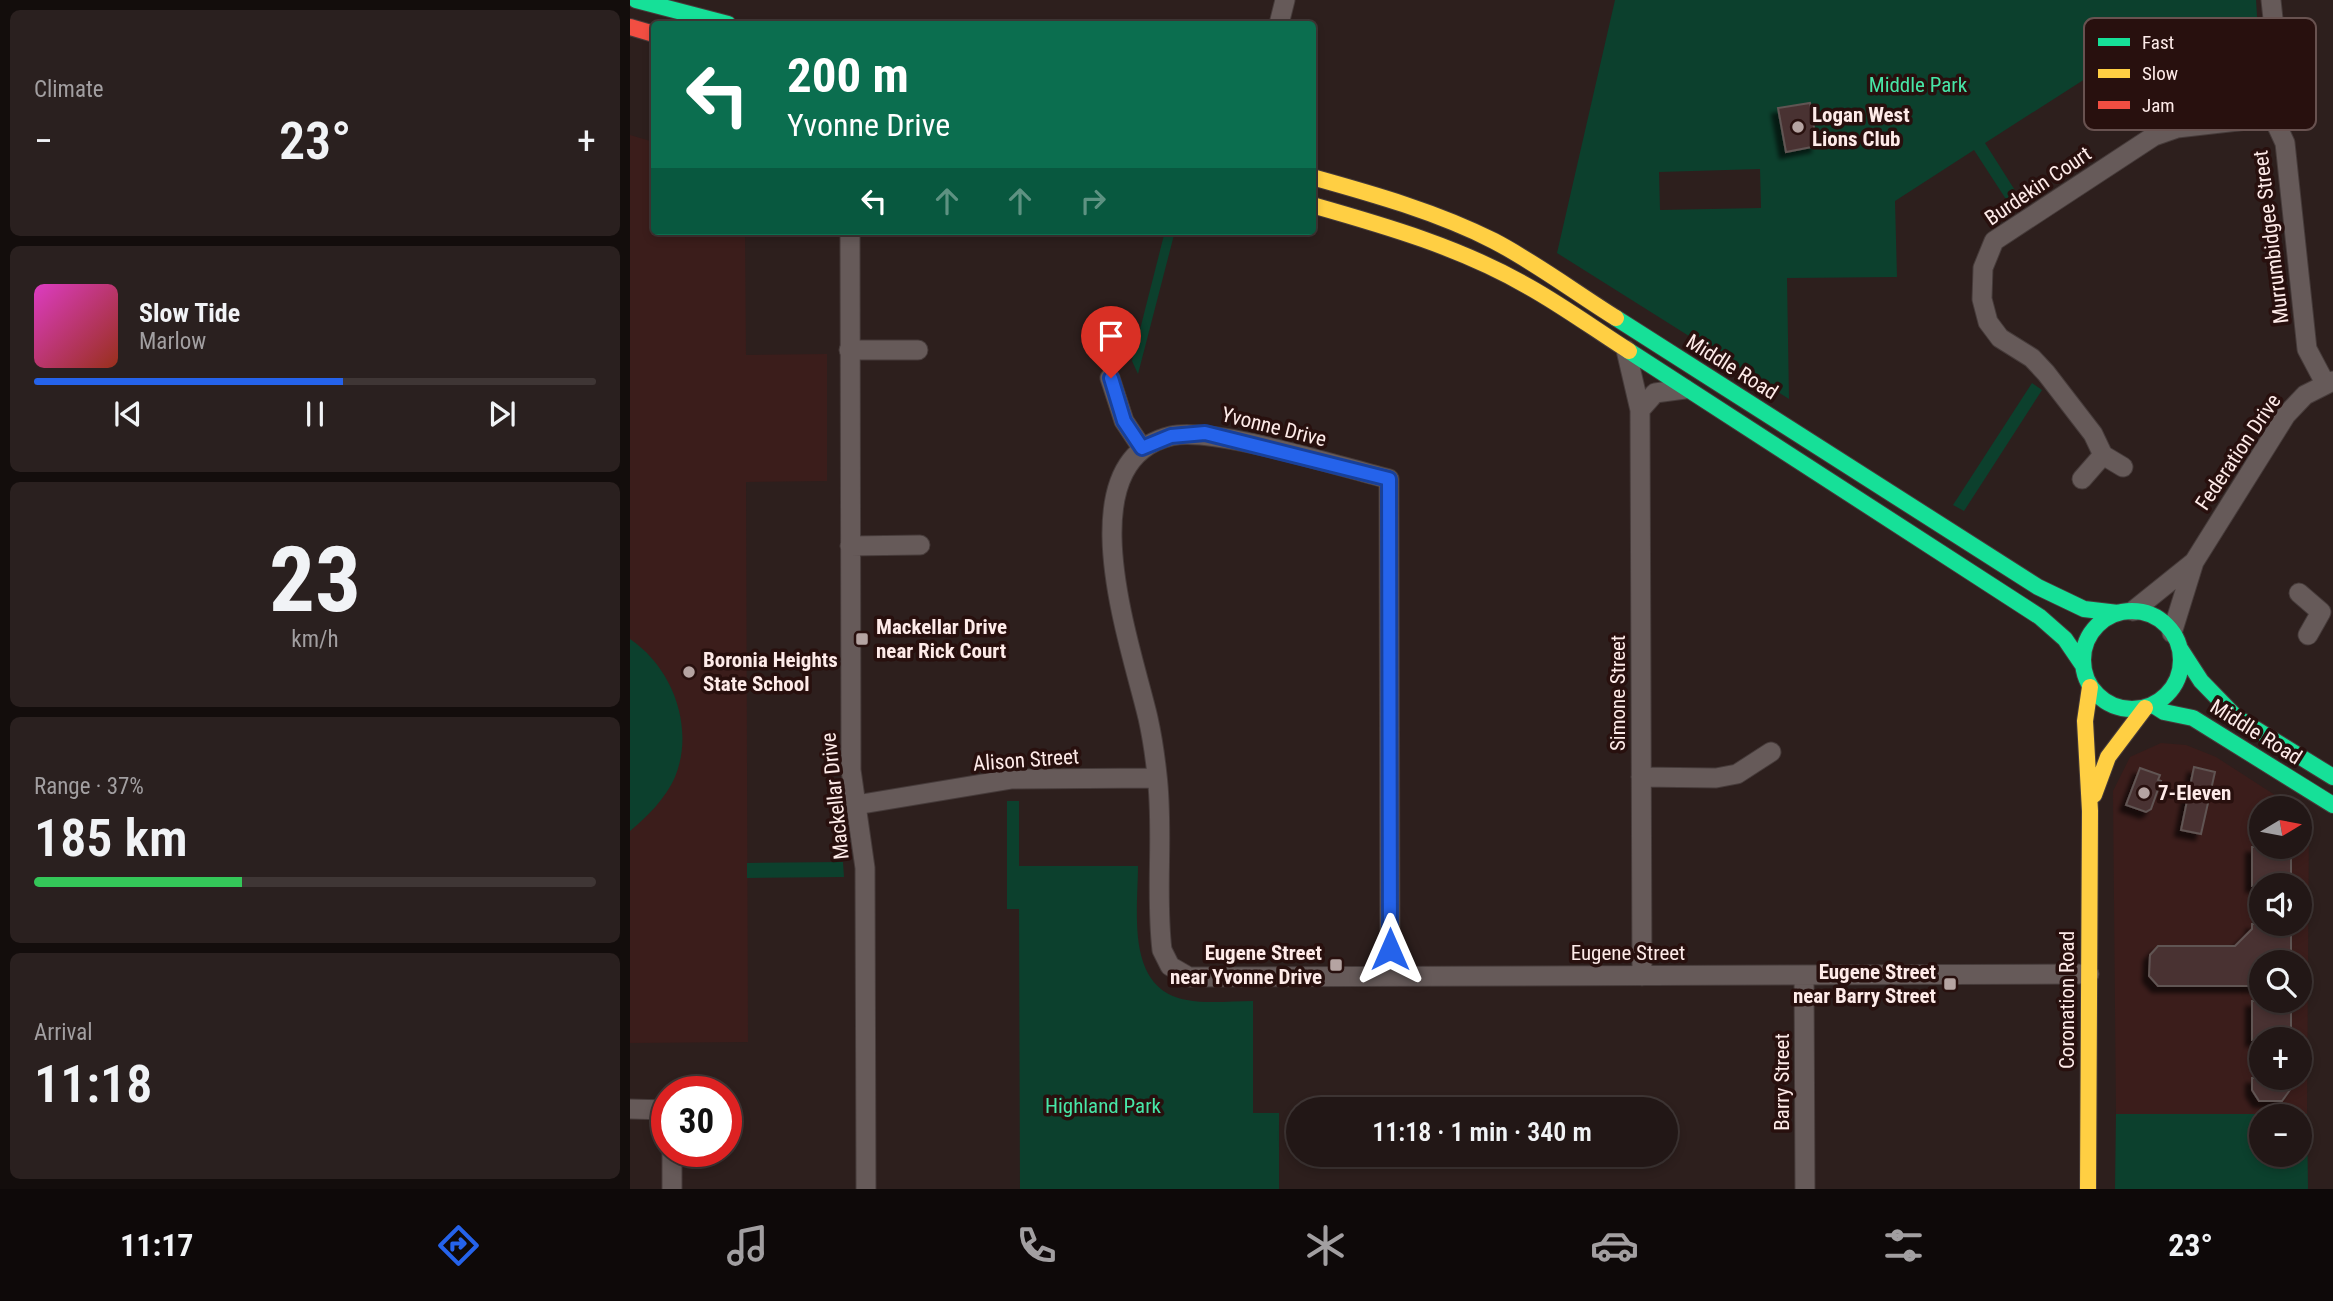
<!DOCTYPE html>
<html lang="en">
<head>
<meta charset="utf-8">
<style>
  body { margin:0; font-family:"Roboto Condensed",sans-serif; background:#2a201f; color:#f1f3f6; height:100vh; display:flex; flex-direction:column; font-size:26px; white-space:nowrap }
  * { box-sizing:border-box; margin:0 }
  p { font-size:23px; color:#a29fa1 }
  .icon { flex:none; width:38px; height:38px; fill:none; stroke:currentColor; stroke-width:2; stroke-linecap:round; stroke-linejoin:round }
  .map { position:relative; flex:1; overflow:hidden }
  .sheet { display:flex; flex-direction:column; gap:10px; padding:10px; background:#130d0c; width:630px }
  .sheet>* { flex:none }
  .guide { position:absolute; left:21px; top:21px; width:665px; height:214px; border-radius:7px; box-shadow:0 4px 10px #0003,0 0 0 2px #3f3635; background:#0b6e4f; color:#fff; overflow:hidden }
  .needle { width:46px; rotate:80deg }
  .fabs { position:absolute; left:1619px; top:796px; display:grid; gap:14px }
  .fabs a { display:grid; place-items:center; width:63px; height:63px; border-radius:50%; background:#221716; box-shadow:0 4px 10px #0003,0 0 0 2px #3f3635; font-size:35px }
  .speed { position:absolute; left:21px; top:1076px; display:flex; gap:14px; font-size:35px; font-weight:700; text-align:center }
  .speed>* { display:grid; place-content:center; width:91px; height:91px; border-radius:50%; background:#221716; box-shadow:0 4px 10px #0003,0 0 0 2px #3f3635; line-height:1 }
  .speed .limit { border:10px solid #d22; background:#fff; color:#111 }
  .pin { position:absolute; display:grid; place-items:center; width:60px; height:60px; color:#fff; margin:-72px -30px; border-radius:50% 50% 50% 0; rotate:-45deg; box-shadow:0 0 7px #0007 }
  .pin .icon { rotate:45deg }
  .me { position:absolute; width:77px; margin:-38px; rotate:0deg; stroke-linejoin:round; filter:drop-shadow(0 0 5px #0008) }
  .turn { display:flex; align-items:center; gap:24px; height:147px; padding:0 21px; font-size:32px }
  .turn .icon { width:91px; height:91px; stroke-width:2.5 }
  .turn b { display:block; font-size:49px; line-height:60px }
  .lanes { display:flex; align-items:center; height:66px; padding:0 21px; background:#0003; justify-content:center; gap:35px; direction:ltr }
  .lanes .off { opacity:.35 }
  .big { font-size:52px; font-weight:600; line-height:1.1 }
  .sheet .widget { flex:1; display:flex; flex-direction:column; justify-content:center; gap:10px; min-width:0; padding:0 24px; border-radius:10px; background:#2a201f }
  .sheet .dial { align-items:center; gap:0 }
  .dial b { font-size:91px; line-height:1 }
  .song { display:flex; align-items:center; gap:21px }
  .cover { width:84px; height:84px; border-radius:10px; background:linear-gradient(135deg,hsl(310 70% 55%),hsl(10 70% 35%)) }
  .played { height:7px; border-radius:4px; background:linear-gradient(90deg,#2563eb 55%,#3f3635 55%) }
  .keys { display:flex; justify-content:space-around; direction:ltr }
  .heat { display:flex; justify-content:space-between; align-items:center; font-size:38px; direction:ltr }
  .charge { height:10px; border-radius:5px; background:linear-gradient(90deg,#34c759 37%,#3f3635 0) }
  .trip { position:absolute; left:656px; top:1097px; width:392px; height:70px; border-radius:35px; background:#221716; box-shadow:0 4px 10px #0003,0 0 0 2px #3f3635; font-weight:600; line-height:70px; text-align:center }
  .dock { display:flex; height:112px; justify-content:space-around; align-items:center; background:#0e0909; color:#a29fa1 }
  .dock .icon { width:49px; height:49px }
  .dock .current { color:#2563eb }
  .dock b { font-size:32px; color:#f1f3f6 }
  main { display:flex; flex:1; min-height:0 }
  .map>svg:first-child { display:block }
</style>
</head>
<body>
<main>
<section class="sheet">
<div class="widget"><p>Climate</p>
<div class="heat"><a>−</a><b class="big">23°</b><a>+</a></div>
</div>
<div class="widget">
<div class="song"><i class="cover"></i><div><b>Slow Tide</b><p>Marlow</p></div></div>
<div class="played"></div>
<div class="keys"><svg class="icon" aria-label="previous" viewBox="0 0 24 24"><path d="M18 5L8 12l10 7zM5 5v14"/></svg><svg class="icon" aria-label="pause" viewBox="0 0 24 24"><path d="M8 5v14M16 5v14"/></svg><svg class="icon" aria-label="next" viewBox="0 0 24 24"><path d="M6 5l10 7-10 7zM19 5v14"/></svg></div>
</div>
<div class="widget dial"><b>23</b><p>km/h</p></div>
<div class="widget"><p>Range · 37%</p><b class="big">185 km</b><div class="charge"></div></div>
<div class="widget"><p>Arrival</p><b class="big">11:18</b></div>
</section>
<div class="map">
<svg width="1703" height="1189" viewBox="0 0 1703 1189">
  <defs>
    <filter id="shadow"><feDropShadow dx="-6" dy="6" stdDeviation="2" flood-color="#0009"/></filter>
  </defs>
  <rect width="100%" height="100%" fill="#2d1f1d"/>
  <path fill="#3b1d1b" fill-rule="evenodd" d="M0,135L24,142V231H115L116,355L197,354V481L116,482L118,1042L0,1043Z
    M1531,743L1556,745L1586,757L1665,808H1631V833L1622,843V929L1605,946H1529L1520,956L1519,976L1528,986H1631V1001H1670V962H1661V924H1670V886L1661,885V847H1670V812L1679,818L1677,1114H1486L1483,791L1500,757ZM1622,1001L1661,1039L1670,1040V1078H1661L1660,1090L1652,1101H1629L1622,1090Z"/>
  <path fill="#0c402d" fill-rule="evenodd" d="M985,0H1626L1628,32L1508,45L1355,143L1393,203L1383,210L1344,150L1265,201L1267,277L1157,278L1159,399L927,253ZM1179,103L1187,146L1156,152L1148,109ZM1130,169L1131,208L1030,210L1029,172Z
    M535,231H545L508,374L502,361Z
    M1402,383L1412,390L1334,511L1323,505Z
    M0,639C43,668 65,728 45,777C36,798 17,817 0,831Z
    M377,801H389V866H508C508,912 495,989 557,1000C577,1004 602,1001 623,1001V1113H649V1189H390L389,909H377Z
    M213,862L214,877L117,878V863Z
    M1486,1114H1677L1678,1189H1485ZM1631,1116H1670V1155H1631Z"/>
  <path fill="#4a3333" stroke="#615453" stroke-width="2" filter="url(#shadow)" d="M1180,103L1187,146L1156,152L1148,108Z
    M1564,767L1585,772L1571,834L1551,830Z
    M1510,768L1530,775L1528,780L1531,781L1521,809L1516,812L1496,805Z
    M1622,847H1661V886H1622Z
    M1622,924H1661V962H1631V986H1528L1519,976L1520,955L1528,946H1605L1622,929Z
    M1622,1001H1661V1040H1622Z
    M1622,1078H1661L1660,1090L1652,1101H1629L1622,1090Z"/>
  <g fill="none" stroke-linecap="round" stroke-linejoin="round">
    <defs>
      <path id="street" d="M1641,0L1650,85L1643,117L1655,143L1677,349L1695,383
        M649,24L655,0
        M220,231L221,770L235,868L236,1189
        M219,350H288
        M996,350L1010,410L1012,976
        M480,378L494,421L512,448
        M1010,410L1025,393L1055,389
        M1493,467L1473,455L1463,434L1416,373L1402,358L1370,338L1358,322L1352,299L1353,268L1364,241L1524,136L1547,128L1643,117
        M1452,479L1473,455
        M220,546L290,545
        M1669,593L1691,612L1678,635
        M1503,611L1564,562L1656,415L1675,395L1703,381
        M1542,633L1564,562
        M1011,777L1086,778L1107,774L1141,752
        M226,805L382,779L527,778
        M1174,975L1175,1189
        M760,976L759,479C711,467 583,426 541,436C434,462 502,648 518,718C522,736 525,756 527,775C534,833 525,892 532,950L540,966L559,977L1459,974
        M0,1109L37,1110
        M42,1152V1189"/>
      <path id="fast" d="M6,0L98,24
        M986,318L1408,587L1454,609L1488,613
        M999,351L1410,617L1435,639L1452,664
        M1453 660a49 49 0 1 1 98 0a49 49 0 1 1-98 0Z
        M1549,647L1571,681L1606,717L1703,777
        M1523,705L1534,712L1563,718L1703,805"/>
      <path id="slow" d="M682,177C743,194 807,212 864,241C906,263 946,293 986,318
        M682,205C756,226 832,248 899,287C933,306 966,330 999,351
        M1464,795L1478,757L1515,708
        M1458,1189L1460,811L1455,721L1460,687"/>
      <path id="jam" d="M0,27L24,34"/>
    </defs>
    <use href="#street" stroke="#463b3a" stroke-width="21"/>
    <use href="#fast" stroke="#463b3a" stroke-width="18"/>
    <use href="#slow" stroke="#463b3a" stroke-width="18"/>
    <use href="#jam" stroke="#463b3a" stroke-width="18"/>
    <use href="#street" stroke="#665a59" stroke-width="19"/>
    <use href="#fast" stroke="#16e098" stroke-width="16"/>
    <use href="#slow" stroke="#ffcf43" stroke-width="16"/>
    <use href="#jam" stroke="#f24e42" stroke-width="16"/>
  </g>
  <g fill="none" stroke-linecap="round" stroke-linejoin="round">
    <defs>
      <path id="route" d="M481,378L494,421L512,448L541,436L575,433L759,479L760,949"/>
    </defs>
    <use href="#route" stroke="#184099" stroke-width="18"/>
    <use href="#route" stroke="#2563eb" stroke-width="12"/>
  </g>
  <g fill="#b5a4a2" stroke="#28100e" stroke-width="2.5">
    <circle cx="1168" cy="127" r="7"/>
    <rect x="225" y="632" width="14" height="14" rx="3.5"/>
    <circle cx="59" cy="672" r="7"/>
    <circle cx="1514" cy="793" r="7"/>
    <rect x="699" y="958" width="14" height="14" rx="3.5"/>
    <rect x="1313" y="977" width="14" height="14" rx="3.5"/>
  </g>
  <g text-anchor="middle" stroke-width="7" stroke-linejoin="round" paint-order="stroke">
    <g font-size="21" fill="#47e6a7" stroke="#28100e">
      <text x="1288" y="92">Middle Park</text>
      <text x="473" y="1113">Highland Park</text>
    </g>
    <g font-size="21" font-weight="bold" fill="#feebe9" stroke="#28100e" text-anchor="start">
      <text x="1182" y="122">Logan West<tspan x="1182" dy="24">Lions Club</tspan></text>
      <text x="246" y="634">Mackellar Drive<tspan x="246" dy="24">near Rick Court</tspan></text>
      <text x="73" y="667">Boronia Heights<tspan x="73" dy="24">State School</tspan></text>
      <text x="1528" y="800">7-Eleven</text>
      <text x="692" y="960" text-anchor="end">Eugene Street<tspan x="692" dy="24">near Yvonne Drive</tspan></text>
      <text x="1306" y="979" text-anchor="end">Eugene Street<tspan x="1306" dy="24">near Barry Street</tspan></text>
    </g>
    <g font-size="21" fill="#feebe9" stroke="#28100e">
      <text transform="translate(1408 186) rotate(-34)" y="7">Burdekin Court</text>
      <text transform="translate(1641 237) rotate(-97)" y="7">Murrumbidgee Street</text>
      <text transform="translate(1102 367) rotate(32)" y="7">Middle Road</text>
      <text transform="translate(644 427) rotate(14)" y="7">Yvonne Drive</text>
      <text transform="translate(1608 452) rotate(-56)" y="7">Federation Drive</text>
      <text transform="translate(988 693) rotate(-90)" y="7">Simone Street</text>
      <text transform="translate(1626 732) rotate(32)" y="7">Middle Road</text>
      <text transform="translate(396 760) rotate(-4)" y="7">Alison Street</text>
      <text transform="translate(205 796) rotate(-96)" y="7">Mackellar Drive</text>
      <text x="998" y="960">Eugene Street</text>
      <text transform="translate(1437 1000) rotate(-90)" y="7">Coronation Road</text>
      <text transform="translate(1152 1082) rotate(-90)" y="7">Barry Street</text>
    </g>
  </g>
  <rect x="1454" y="18" width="232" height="112" rx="10" fill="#28100e" stroke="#685250" stroke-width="2"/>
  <rect x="1468" y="38" width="32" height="8" fill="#16e098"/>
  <rect x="1468" y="69" width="32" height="9" fill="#ffcf43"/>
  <rect x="1468" y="101" width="32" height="8" fill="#f24e42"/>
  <g font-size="19" fill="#feebe9">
    <text x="1512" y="49">Fast</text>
    <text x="1512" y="80">Slow</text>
    <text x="1512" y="112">Jam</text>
  </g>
</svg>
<div class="fabs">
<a><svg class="needle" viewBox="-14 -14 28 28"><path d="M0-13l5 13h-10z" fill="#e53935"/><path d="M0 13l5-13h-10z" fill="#a29fa1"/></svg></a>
<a><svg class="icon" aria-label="sound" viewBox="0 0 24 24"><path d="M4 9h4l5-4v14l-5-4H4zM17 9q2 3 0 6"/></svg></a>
<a><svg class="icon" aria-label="search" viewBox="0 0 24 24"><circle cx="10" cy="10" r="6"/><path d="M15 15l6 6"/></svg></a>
<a>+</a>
<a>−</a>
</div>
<div class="speed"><div class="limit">30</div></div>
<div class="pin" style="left:481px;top:378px;background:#d93025"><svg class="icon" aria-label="arrive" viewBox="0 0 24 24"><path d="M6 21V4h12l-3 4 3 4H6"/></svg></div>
<svg class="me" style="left:760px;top:949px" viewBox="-20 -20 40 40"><path d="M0-17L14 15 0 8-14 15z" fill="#2563eb" stroke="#fff" stroke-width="4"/></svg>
<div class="trip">11:18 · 1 min · 340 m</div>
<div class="guide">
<div class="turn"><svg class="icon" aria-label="left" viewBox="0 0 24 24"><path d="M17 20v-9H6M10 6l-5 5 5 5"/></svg><div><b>200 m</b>Yvonne Drive</div></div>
<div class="lanes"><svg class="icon" aria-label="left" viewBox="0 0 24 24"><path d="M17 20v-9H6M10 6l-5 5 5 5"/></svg><svg class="icon off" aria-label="ahead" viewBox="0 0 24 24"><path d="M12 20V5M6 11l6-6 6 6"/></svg><svg class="icon off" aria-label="ahead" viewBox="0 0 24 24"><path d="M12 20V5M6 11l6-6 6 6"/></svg><svg class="icon off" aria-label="right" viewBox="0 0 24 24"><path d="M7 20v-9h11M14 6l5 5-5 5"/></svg></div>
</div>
</div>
</main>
<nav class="dock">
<b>11:17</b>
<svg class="icon current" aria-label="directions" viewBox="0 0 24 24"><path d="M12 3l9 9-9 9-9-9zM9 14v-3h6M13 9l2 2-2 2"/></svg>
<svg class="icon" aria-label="music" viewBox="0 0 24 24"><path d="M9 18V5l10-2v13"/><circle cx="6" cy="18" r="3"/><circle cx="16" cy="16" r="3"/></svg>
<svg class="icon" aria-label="phone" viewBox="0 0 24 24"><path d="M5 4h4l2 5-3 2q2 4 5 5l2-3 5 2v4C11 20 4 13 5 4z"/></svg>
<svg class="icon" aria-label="climate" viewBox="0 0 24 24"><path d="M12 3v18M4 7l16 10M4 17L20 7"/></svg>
<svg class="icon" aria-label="car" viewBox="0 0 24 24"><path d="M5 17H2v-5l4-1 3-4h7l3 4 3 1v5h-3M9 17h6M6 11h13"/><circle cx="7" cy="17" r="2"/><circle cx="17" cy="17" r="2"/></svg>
<svg class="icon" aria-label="filters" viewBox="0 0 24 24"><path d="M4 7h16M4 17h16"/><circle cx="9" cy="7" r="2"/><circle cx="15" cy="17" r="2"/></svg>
<b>23°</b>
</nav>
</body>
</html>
